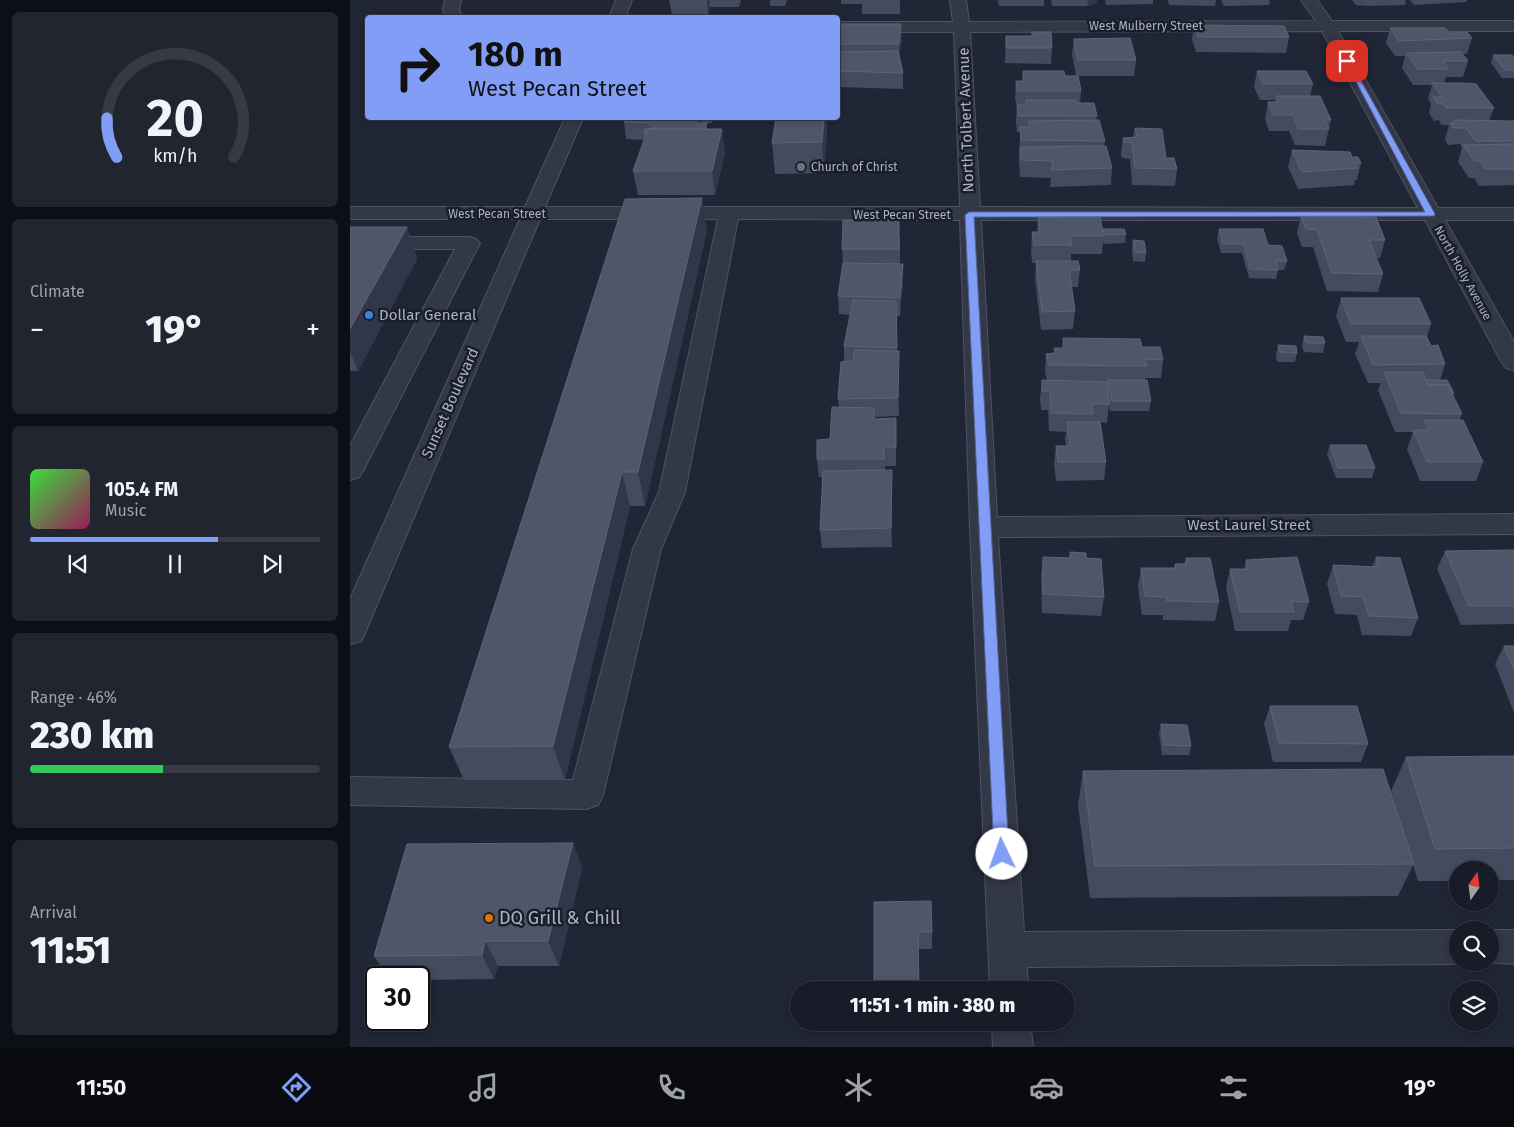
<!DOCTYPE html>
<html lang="en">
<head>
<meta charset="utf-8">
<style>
  body { margin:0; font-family:"Fira Sans",sans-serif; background:#212530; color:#f1f3f6; height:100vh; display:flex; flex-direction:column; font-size:19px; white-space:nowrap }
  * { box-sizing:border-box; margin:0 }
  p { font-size:16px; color:#9fa1a8 }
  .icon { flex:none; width:28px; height:28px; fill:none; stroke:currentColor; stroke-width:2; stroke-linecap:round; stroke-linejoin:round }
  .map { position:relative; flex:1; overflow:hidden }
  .drawer { display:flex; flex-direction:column; gap:12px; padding:12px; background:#0d0f16; width:350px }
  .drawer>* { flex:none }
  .top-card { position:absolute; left:15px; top:15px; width:475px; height:105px; border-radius:5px; box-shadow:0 2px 8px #0003,0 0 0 1px #363a45; background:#819df5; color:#111; overflow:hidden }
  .needle { width:32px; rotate:14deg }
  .tools { position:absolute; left:1099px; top:861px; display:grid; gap:10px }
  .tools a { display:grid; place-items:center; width:50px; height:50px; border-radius:50%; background:#181c28; box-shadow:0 2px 8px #0003,0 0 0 1px #363a45; font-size:25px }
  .speed { position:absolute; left:15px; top:966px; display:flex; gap:10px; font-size:25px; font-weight:700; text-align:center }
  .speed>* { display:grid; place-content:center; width:65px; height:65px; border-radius:50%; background:#181c28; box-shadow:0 2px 8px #0003,0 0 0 1px #363a45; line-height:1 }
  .speed .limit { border:2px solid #111; border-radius:8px; background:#fff; color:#111 }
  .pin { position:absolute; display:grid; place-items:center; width:42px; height:42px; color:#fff; margin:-21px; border-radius:10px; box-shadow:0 2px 8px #0006 }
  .me { position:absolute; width:55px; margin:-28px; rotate:357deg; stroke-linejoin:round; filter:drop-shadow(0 0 4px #0008) }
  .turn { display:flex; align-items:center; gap:18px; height:105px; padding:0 20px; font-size:22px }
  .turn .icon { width:65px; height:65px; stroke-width:2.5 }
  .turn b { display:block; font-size:35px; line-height:42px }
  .big { font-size:38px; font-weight:800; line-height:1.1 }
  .drawer .card { flex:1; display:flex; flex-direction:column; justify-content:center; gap:8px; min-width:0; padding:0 18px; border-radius:8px; background:#212530 }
  .drawer .dial { align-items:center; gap:0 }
  .dial svg { height:130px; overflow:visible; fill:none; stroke:#363a45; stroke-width:7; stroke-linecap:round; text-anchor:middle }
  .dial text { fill:#f1f3f6; stroke:none }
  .song { display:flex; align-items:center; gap:15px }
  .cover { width:60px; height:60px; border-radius:8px; background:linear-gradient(135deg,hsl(120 70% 55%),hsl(330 70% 35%)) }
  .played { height:5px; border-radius:2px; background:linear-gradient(90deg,#819df5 65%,#363a45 65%) }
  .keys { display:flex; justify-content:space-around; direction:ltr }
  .heat { display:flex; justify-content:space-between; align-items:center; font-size:28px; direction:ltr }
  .charge { height:8px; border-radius:4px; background:linear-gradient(90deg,#34c759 46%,#363a45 0) }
  .trip { position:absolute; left:440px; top:981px; width:285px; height:50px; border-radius:25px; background:#181c28; box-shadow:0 2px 8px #0003,0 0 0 1px #363a45; font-weight:800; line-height:50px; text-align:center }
  .dock { display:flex; height:80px; justify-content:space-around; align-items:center; background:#0a0b10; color:#9fa1a8 }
  .dock .icon { width:35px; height:35px }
  .dock .active { color:#819df5 }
  .dock b { font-size:22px; color:#f1f3f6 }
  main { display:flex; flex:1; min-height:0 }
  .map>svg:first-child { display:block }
</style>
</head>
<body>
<main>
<section class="drawer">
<div class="card dial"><svg viewBox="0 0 100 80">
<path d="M14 69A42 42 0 1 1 86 69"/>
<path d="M14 69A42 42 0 0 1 8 45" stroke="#819df5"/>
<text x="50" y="56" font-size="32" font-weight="700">20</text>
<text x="50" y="72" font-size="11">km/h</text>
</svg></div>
<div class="card"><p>Climate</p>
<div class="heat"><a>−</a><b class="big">19°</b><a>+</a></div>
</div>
<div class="card">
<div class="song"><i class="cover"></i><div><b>105.4 FM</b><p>Music</p></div></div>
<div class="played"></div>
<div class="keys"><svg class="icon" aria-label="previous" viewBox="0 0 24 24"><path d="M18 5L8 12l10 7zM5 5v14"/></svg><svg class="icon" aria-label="pause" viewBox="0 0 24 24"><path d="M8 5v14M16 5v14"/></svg><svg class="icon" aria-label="next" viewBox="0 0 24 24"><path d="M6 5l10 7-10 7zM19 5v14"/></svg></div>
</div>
<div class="card"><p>Range · 46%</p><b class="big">230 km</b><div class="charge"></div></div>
<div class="card"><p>Arrival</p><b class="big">11:51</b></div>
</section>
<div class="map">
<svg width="1164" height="1047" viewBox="0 0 1164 1047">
  <rect width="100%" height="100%" fill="#202636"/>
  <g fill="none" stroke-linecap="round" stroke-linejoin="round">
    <defs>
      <path id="minor" d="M95,0H111L109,9L112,18H96L93,9Z
        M266,0H282L275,18H259Z
        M600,0H616L619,22L966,21L951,0H967L982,21H1164V31H988L1088,208H1164V220H1095L1164,342V370L1156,368L1152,363L1075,220H631L647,517L1164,514V534L648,537L674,932L1108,930V962H1113L1108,964L677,967L678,990H640L620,527L610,220L388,219L335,492L311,549L253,795L248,805L236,809L0,805V777L223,780L283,549L309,492L368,219H190L15,633L11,641L0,644V599L170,219H0V207H175L215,118H233L195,207H610L604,32H488V22H603ZM972,31L1068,208L630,207L620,32Z
        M0,237H119L126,239L130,243L13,471L9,477L0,480V446L105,249H0Z
        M1139,930H1164V964L1135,962H1140Z
        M642,1022H680L683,1047H643Z"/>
    </defs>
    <use href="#minor" stroke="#4e5361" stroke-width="2"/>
    <use href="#minor" fill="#333846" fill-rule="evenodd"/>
  </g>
  <path fill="#444b5e" d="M319,0H391L389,7H360L358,14H322Z
    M420,0H437L435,6H420Z
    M491,0H550V14H512V4H491Z
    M648,0H694V6H649Z
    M701,0H747V3L737,6H702Z
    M755,0H803V4L756,5Z
    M818,0H866L865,6L819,5Z
    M871,0H920L919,5L874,6Z
    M1002,0H1056L1055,5L1018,6L1006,5Z
    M1060,0H1117V2L1064,5Z
    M488,24L552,39L549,57L553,73V89L488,87Z
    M844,25L939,37L936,53L846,52L842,40Z
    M1040,28L1099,33L1122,38L1117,54H1112L1118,61L1113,77H1096L1094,83L1144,108L1139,121H1164V185L1129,186L1124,178H1119L1108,162L1112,147L1110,144L1098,145L1095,139L1099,125H1091L1089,120L1084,121L1079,113L1081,104L1078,99L1082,85H1063L1052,68L1055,56H1045L1036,43Z
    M656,36L702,48L701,64L655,63Z
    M724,39L786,60L784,76H726L722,54Z
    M1143,55L1164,58V78H1152L1141,63Z
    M673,71L715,76L731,91L730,103L747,116L746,120L755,141L754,146L762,168L761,185L700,187L701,178L670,177L669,164L670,132H667L666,121L667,107L665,97L666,81H672Z
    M907,71L963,84L960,96L981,120L975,146L945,145L939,131H919L915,119L918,102H925V100H910L904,87Z
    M275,118H363L362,123H357V129L375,153L365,195H288L283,171L294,140L276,139L274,122Z
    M426,118H476L477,131L474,173L425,174L422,143Z
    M785,128L827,169L825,186L782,185L780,159L772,158L771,154L773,138L783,137Z
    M942,150L1002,157L1011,163L1007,180H1005L1004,185L948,189L938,167Z
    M951,216L1035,240L1030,258H1026L1033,274L1028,292L977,291L963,247H952L947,233Z
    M688,217L753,231V229L776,234L775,243L754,244L753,242L752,254H721V261L730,270L728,287H722L725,311L723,329L691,330L685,279L686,263H682L681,250L682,232H687Z
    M0,227H57L67,259L8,371H0Z
    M869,229L918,245L937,261L934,270H928L926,279L899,278L892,253H871L867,238Z
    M357,230L295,506H280L215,780H114L99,747Z
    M550,237V264H553V282L550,316H547V351H549V416L525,417V419L546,437V466H535V471L542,489V547L472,548L470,530L473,477H469L467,459L480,439L489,407L488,399L494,361V346L500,315L489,314L488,296L493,266L492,249Z
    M783,240L796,253L795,262L783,261L782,249Z
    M991,298L1081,324L1077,337L1081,346L1095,364L1090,380L1104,393L1103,395L1112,414L1109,420L1133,462L1126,481H1070L1057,449L1063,432H1045L1028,390L1031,383H1018L1005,354L1009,342H996L986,316Z
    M954,336L975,343L973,353L954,352L952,346Z
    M713,338L792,347L813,360L811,378H795V380L801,401L799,411H760L758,397L759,404L757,423L750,422L756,462L754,480L706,481L704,464L706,446H716L715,440L716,432L699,431L698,410H691L690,399L692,380H697L695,372L696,354L704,353V348H712Z
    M928,345L947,353L945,362H927L926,354Z
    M980,445L1025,468L1022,478H986L977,454Z
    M1164,550V624L1111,625L1087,569L1095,551Z
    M720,552L754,597L751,616L692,613L691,576L693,557L719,558Z
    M1026,557L1068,618L1061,636L1012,635L1007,615L985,614L977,584L983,565L1022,567Z
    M836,558L869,602L865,621L813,620V615H792L788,587L791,568H824L825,564H834Z
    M896,560L959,602L953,620H941L938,631H885L876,588L880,569H894Z
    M1154,646H1164V713L1145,664Z
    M920,706L1018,744L1011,762H923L914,724Z
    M811,724L841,746L839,755H812L809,733Z
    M1164,756V880H1140V870H1108V881H1068L1063,865L1048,896L740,898L728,805L733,771L1052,828L1041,791L1056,757Z
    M223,843L232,868L209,966H148L144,979L69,980V978H38L24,956Z
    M524,902L582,932V949H568Z"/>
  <path fill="#313749" d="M357,0H360V7L358,14Z
    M738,0H747V3L737,6Z
    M551,24L552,39L549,60V44Z
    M348,118H353V123H346Z
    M474,118H476L477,131L474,173L472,142Z
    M372,129L375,153L365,195L362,171Z
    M352,198L357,230L295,506L288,472Z
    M57,227L67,259L8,371L0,351V329Z
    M553,264V282L550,316V298Z
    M549,351V416L548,398Z
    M542,470V547L541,528Z
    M272,472L280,506L215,780L203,746Z
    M223,843L232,868L209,966L198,941Z
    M135,941L148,966L144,979L132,955Z"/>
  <path fill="#4f5669" stroke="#5e6477" d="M488,24H551L549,44H488Z
    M844,25L934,26L939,37H848Z
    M1040,28H1095L1099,33L1117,32L1122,38L1049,41Z
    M682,32H701L702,48H656V36H682Z
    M780,38L786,60H728L724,39Z
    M548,51L553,73L488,71V52Z
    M1111,52L1118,61H1093L1098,69H1068L1056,53Z
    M1143,55H1162L1164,58V70H1155Z
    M673,71H714L715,76H728L731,91H667L666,81H674Z
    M907,71H956L963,84H913Z
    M1082,83H1112L1126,84L1144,108H1096L1094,104H1088L1083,97H1092Z
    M926,96H970L981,120H975L979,129H948L943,115H923L918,102H929Z
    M676,100H726V103H744L747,116H668L667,105H676Z
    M275,118H348L346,123H357L355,129H298L296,134H294L295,129L305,128L299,123L274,122Z
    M426,118H474L472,142L422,143Z
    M749,120L755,141L671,140L670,127H679V121Z
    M1103,120L1164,121V141H1125L1116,128H1103L1100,123H1105Z
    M785,128L812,129L816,158H824L827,169L785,168L782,143L774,142L773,138L787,137Z
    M298,129H372L362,171H283Z
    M1164,144V169H1135L1130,161H1124L1113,145Z
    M756,146L762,168L701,170L703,161L671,160L670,147Z
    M942,150L1000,152L1002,157H1008L1011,163H1005L1008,168L952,172Z
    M352,198L288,472H272L203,746L99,747L275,199Z
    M951,216L1026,217L1035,240H1019L1033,274L982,273L967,230L956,229Z
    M688,217H750L754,236H720L722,245H684L682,232H690Z
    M493,220H549V249H492Z
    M0,227H57L0,329Z
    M753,229H774L776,234L755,235Z
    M869,229H913L918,245L932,246L937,261H926L928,270L900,269L894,244H873Z
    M783,240L794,241L796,253L785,252Z
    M686,261H728L730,270H719L725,311L692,312Z
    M493,263L553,264L550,298L488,296Z
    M991,298H1069L1081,324H1001Z
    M503,300L546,301L547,348L494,346Z
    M954,336L973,337L975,343H956Z
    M1011,336H1076L1081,346L1088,345L1095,364L1023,365Z
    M713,338L790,339L792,347H810L813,360L795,359L797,366L699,365L696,354L705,353L704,348H714Z
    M928,345L946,346L947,353L930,352Z
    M505,350L549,351L548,398L488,399L491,362L503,361Z
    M1034,372H1073L1078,385H1098L1112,414L1051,413Z
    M692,380L757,382L759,404H742L743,414L701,413L700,391H692Z
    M758,380H797L801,401H762Z
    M1076,380H1097L1104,393H1102L1098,385H1078Z
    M482,407L524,408V419L546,418V447H534V459H467V440L480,439Z
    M1074,420H1113L1133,462H1077L1063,430H1079Z
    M717,422H750L756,462H708L706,446H720Z
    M980,445H1016L1025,468H988Z
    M542,470L541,528L470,530L473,471Z
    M1164,550V606H1119L1095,551Z
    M720,552L736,553V558L751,559L754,597L693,594V557L720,558Z
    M947,557L959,602L941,601L944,612H890L880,569H898L896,560Z
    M1026,557L1050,558L1068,618L1019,616L1013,597L991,596L983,565L1028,567Z
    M836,558H860L869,602L817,601V597L795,596L791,568H826L825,564H837Z
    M1154,646H1164V670Z
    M920,706H1007L1018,744L929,743Z
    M811,724L837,725L841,746L814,745Z
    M1164,756V848L1085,849L1056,757Z
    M1033,769L1064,864L745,866L733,771Z
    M223,843L198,941H135L132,955L24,956L57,844Z
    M581,901L582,932H568L569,990H524V902Z"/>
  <path fill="#819df5" stroke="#54669f" d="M994,59L1000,61L1085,214L1084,216L624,217L659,854L657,859L652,860L647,859L644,854L615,215L619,212H1075Z"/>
  <circle fill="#6b7280" stroke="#191e2b" stroke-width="2" cx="451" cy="167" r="5"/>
  <circle fill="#3f7fe0" stroke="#191e2b" stroke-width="2" cx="19" cy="315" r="5"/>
  <circle fill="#e8710a" stroke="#191e2b" stroke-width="2" cx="139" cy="918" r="5"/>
  <g text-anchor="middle" stroke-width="5" stroke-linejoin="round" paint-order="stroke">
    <g font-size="12" fill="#adb2c3" stroke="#191e2b">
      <text x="796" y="30">West Mulberry Street</text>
      <text x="147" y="218">West Pecan Street</text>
      <text x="552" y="219">West Pecan Street</text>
      <text transform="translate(1113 273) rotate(61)" y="4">North Holly Avenue</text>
    </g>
    <g font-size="12" fill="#adb2c3" stroke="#191e2b" text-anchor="start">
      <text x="461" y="171">Church of Christ</text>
    </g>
    <g font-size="15" fill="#adb2c3" stroke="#191e2b">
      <text transform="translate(616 120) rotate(-92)" y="5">North Tolbert Avenue</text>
      <text transform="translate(100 403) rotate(-66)" y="5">Sunset Boulevard</text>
      <text x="899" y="530">West Laurel Street</text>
    </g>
    <g font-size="15" fill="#adb2c3" stroke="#191e2b" text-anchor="start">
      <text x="29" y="320">Dollar General</text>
    </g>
    <g font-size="18" fill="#adb2c3" stroke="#191e2b" text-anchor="start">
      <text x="149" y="924">DQ Grill &amp; Chill</text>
    </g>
  </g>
</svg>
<div class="tools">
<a><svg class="needle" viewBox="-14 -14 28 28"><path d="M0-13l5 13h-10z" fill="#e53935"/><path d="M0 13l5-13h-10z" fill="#9fa1a8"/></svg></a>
<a><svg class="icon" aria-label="search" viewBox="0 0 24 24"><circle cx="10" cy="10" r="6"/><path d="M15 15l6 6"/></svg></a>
<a><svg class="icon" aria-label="layers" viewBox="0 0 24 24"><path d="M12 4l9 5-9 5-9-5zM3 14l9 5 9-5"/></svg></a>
</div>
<div class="speed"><div class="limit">30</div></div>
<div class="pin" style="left:997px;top:61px;background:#d93025"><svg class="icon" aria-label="arrive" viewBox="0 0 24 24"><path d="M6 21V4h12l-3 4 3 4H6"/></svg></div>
<svg class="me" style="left:652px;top:854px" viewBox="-20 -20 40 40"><circle r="19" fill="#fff"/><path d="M0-13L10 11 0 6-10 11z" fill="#819df5"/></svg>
<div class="trip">11:51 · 1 min · 380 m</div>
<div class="top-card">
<div class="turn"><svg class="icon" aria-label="right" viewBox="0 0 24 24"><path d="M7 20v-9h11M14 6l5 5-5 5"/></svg><div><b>180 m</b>West Pecan Street</div></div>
</div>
</div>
</main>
<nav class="dock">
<b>11:50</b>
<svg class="icon active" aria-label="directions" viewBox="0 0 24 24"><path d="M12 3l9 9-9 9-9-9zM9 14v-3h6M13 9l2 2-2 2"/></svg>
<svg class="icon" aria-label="music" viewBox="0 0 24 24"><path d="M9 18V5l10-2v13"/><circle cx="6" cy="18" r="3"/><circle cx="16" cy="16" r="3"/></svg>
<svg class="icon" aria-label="phone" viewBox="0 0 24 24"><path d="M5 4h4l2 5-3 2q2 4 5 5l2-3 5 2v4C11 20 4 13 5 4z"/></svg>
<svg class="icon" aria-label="climate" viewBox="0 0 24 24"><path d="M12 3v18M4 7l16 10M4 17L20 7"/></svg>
<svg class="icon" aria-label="car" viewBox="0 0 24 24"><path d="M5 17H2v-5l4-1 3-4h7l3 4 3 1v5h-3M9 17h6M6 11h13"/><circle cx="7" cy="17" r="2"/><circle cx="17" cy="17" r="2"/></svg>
<svg class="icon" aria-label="filters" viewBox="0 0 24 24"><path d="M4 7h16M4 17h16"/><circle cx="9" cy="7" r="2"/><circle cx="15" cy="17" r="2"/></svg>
<b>19°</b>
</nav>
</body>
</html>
